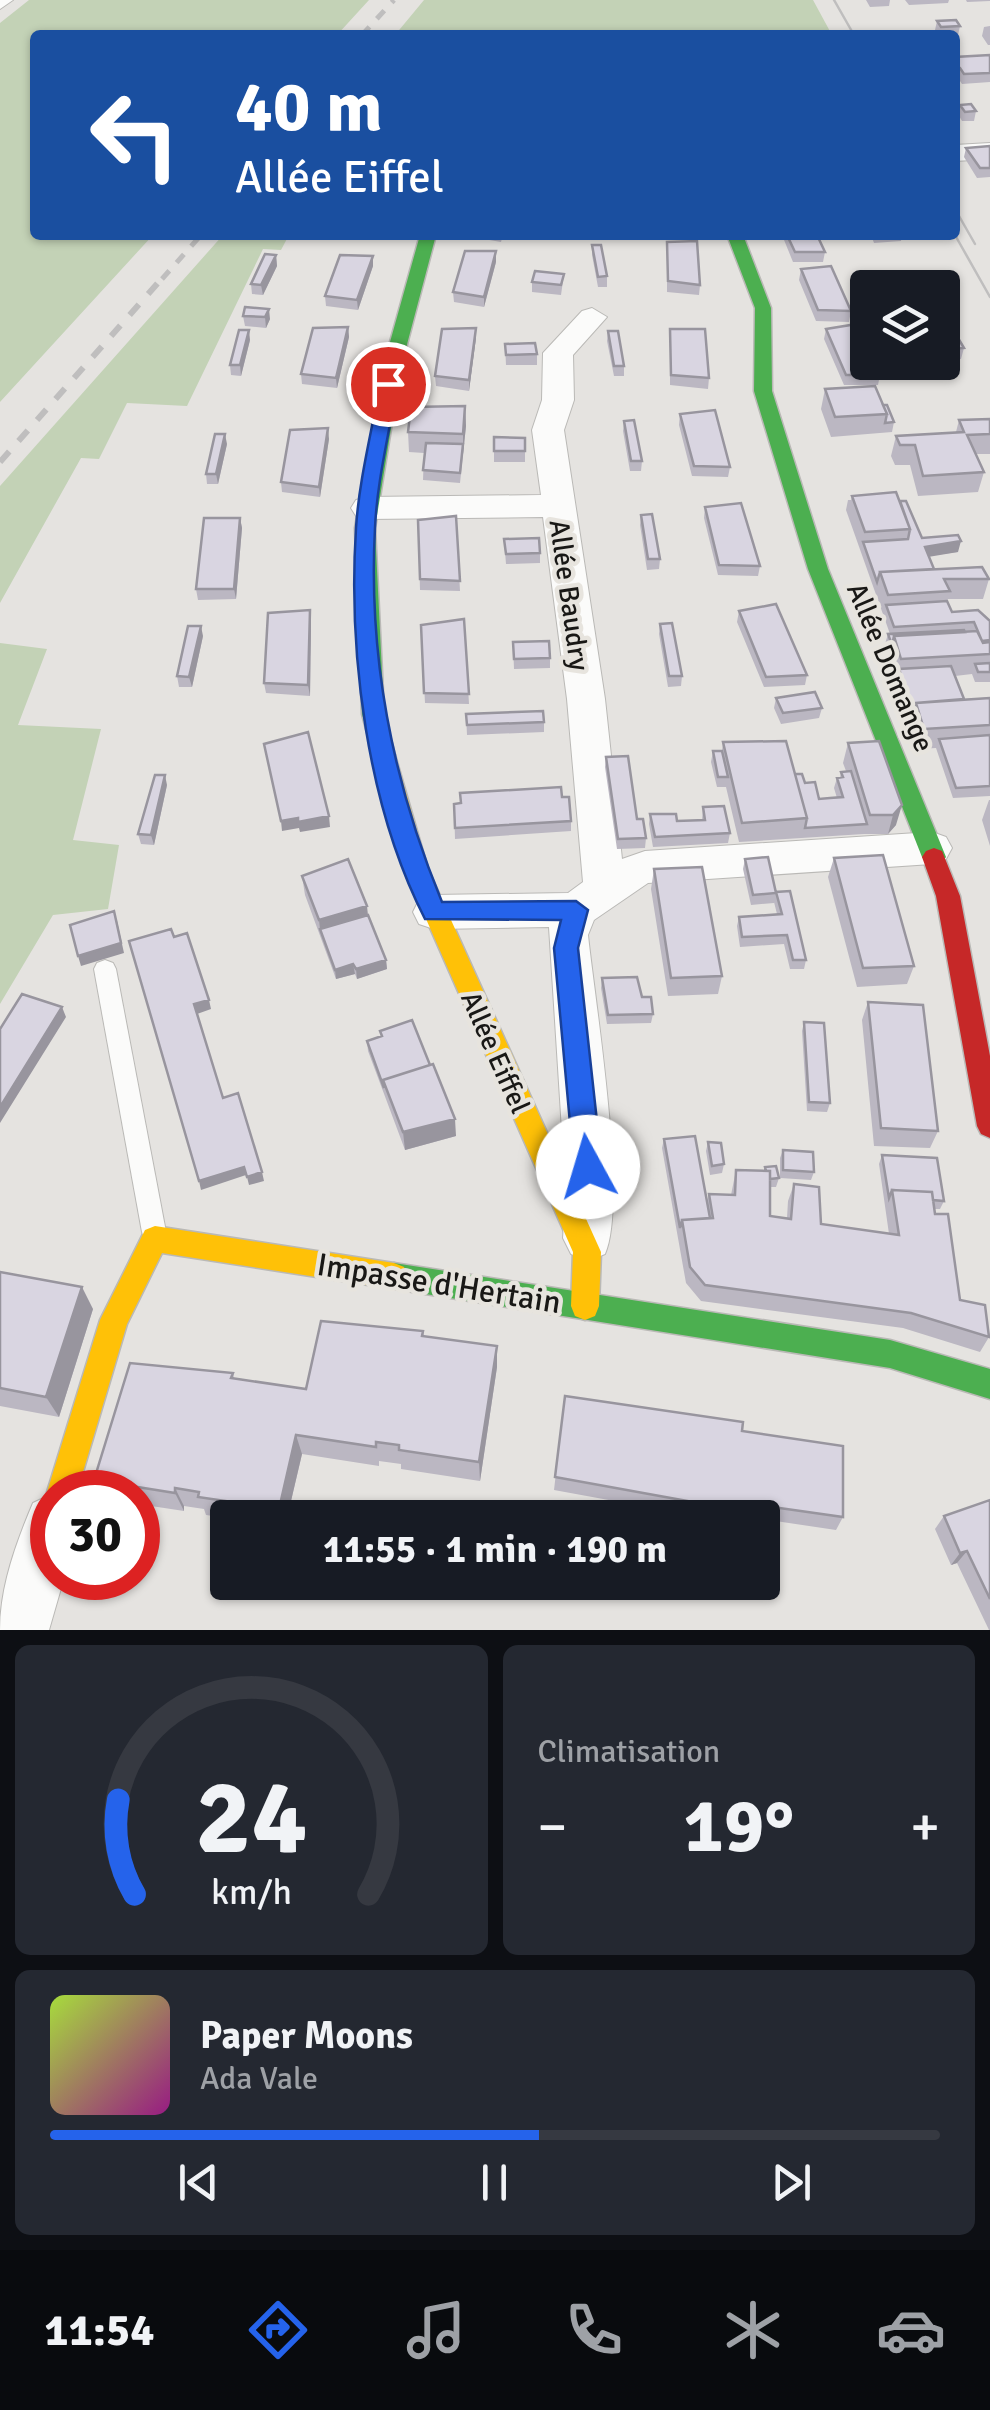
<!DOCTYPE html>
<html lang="fr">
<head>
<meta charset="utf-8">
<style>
  body { margin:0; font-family:Signika,sans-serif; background:#242831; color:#f1f3f6; height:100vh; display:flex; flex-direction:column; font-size:38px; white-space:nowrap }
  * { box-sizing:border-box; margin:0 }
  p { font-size:32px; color:#9ea1a6 }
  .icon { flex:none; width:55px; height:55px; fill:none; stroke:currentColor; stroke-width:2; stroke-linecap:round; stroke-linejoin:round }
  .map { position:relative; height:1630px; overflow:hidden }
  .details { display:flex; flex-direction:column; gap:15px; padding:15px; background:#0d0f14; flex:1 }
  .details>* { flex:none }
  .hud { position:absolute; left:30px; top:30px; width:930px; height:210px; border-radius:10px; box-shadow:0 2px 8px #0004; background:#1a4fa0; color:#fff; overflow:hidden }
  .tools { position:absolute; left:850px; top:270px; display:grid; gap:20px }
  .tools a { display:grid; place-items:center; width:110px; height:110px; border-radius:10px; background:#171b24; box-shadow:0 2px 8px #0004; font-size:50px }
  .speed { position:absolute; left:30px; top:1470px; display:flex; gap:20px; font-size:50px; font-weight:700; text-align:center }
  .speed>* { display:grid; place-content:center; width:130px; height:130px; border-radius:50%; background:#171b24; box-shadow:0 2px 8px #0004; line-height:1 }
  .speed .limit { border:15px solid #d22; background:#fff; color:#111 }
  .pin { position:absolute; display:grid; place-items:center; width:85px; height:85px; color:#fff; margin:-42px; border:5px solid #fff; border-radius:50%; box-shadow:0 2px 10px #0007 }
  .me { position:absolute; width:110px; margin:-55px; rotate:354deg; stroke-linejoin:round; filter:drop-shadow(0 0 8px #0008) }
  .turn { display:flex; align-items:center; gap:35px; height:210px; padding:0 40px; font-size:45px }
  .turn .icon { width:130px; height:130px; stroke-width:2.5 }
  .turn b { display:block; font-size:70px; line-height:85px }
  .big { font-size:75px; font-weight:700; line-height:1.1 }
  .details .widget { flex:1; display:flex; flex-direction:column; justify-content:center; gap:15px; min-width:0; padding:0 35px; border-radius:15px; background:#242831 }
  .details .dial { align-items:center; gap:0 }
  .dial svg { height:260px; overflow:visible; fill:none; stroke:#363941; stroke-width:7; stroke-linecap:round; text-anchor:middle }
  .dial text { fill:#f1f3f6; stroke:none }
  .song { display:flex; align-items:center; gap:30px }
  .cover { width:120px; height:120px; border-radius:15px; background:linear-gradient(135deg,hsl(80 70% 55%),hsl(310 70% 35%)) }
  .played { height:10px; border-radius:5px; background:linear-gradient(90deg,#2563eb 55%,#363941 55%) }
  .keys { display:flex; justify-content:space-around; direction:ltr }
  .heat { display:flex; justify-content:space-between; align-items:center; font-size:55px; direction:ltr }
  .details .tiles { flex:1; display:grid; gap:15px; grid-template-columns:1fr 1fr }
  .widget:last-child { grid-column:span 2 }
  .trip { position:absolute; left:210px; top:1500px; width:570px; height:100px; border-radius:10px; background:#171b24; box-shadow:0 2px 8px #0004; font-weight:700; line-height:100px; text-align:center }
  .tab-bar { display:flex; height:160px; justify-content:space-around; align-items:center; background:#090b0e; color:#9ea1a6 }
  .tab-bar .icon { width:70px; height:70px }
  .tab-bar .on { color:#2563eb }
  .tab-bar b { font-size:45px; color:#f1f3f6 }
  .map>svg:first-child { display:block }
</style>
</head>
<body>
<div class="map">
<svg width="990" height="1630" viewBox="0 0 990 1630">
  <rect width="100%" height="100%" fill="#e5e3e0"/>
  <path fill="#c3d2b6" d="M29,0H369L337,35H35V235H153L0,402V23Z
    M424,0H813L832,35H395Z
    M223,235H289L281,250L263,249L187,406L127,403L99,459L81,458L0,603V486Z
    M0,643L47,649L18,725L101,729L73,840L119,845L108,909L53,915L0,1004Z"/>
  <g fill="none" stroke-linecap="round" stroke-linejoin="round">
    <defs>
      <path id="lane" d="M105,960L113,963L116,969L166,1232L163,1240L154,1243L145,1240L142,1232L94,969L97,963Z"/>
      <path id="street" d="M0,0H13L0,9Z
        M990,143V159L955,161V145Z
        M592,308L607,317L573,355L574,400L564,430L605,699L622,859L645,851L932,832L946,837L952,848L946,859L932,864L648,883L594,920L588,935C595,1002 628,1202 605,1254L588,1261L571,1254L563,1238L566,1193L549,927L434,929L419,924L413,912L419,900L434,895L568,893L583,882L567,699L543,517L368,519L356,516L351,508L356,500L368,497L541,495L532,430L542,400L543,353L582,311Z
        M52,1494V1578H64L49,1630H0C0,1587 16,1543 33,1503Z"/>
      <path id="fast" d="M420,235H436L401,367L375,528L384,714L395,755L384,763L373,755L362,714L355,528L383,367Z
        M727,235H743L771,308L772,391L828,569L946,857L942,863H926L922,857L808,569L754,391L755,308Z
        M394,1263L890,1340L990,1369V1399L890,1368L394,1289L384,1285L380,1276L384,1267Z"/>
      <path id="slow" d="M384,747L395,755L428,869L601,1252L599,1306L595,1316L585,1320L575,1316L571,1306L573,1252L404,869L373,755Z
        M155,1226L394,1263L404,1267L408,1276L404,1285L394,1289L162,1253L127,1324L77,1492H52V1503L47,1492L100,1320L145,1230Z"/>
      <path id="jam" d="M934,848L942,851L960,896L990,1056V1138L981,1134L977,1126L936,896L922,857L926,851Z"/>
    </defs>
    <use href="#lane" stroke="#bab9b6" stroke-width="2"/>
    <use href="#street" stroke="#bab9b6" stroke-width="2"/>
    <use href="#fast" stroke="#bab9b6" stroke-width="3"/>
    <use href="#slow" stroke="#bab9b6" stroke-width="3"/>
    <use href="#jam" stroke="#bab9b6" stroke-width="3"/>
    <use href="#lane" fill="#fbfbfa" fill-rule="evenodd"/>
    <use href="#street" fill="#fbfbfa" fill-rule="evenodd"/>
    <use href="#fast" fill="#4caf50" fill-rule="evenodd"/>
    <use href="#slow" fill="#ffc107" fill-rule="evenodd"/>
    <use href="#jam" fill="#c62828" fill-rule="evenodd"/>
    <path stroke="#bfbebe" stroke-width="2.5" d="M834,0L854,35
      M955,209L975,244
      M955,235L990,297"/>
    <path stroke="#bfbebe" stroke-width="5" stroke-dasharray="11 11" stroke-linecap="butt" d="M362,35L394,0
      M162,279L201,235"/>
    <path stroke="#bfbebe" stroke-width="6" stroke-dasharray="14 14" stroke-linecap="butt" d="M0,462L164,276"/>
  </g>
  <path fill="#bbb7c2" d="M866,0H890L889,6L870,7Z
    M905,0H949L948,3L909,5Z
    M966,0H990V1L967,2Z
    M937,21L960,26L958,35H939L935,30Z
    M990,26V45H988L982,36L984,27Z
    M990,55V82L962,84L958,78H955V57Z
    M960,105L976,111L974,121H962L958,114Z
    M990,146V177L977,178L964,157L966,148Z
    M472,235H503L501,242L472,237Z
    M782,235H817L825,252L823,262H793Z
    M871,235H902L901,241L874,243Z
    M667,242L700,285L699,295L667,292Z
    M592,245L607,276V287H598L592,255Z
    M276,255L277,266L263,295L252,294L251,284Z
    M373,256V266L358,310L326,306L325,296Z
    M496,262L484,307L454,302L453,292Z
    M801,269L851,311L849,322L816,321L799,280Z
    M564,274L561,295L532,292V282Z
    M245,307L270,319L266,328L245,326L243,316Z
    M348,327L349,337L337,388L302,384L301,374Z
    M670,329L709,378L708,389L670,385Z
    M826,329L880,375L878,385H844L824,339Z
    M608,331L624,366V376H614L607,341Z
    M476,338L469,391L436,386L435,376Z
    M942,339L964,348L961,359L942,360Z
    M250,340L241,376L231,375L230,365Z
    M505,344L537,354V365H506Z
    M825,389L883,405L894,422L892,432L831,437L821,409Z
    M465,406L466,426L460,483L423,480L424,453L409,452L408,432Z
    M680,414L730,467L728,477L692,476L679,425Z
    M990,419V454H975L984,472L978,492L918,496L910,465H895L891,456L896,436L956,432L959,420Z
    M624,421L642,461L641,471H630L623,431Z
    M494,437L525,438V462H494Z
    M329,439L320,497L282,492L281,482Z
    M227,444L218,484H207L206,474Z
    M852,496L900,501L922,538L958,552L928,556L934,569L989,579L983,599H948L947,601L952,612L990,621V682H975L972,674L955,676L964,699L990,698V796L953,798L936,748L918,749L885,644L888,634H890L846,510L848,500H851Z
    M705,507L760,566L758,576L718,575L704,518Z
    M641,515L660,559L659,569L647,570L640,525Z
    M456,516L460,591L420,590L418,520Z
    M240,518L242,528L236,599L198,600L196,589Z
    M504,539L540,553V563L506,564Z
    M310,610L311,621L310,696L266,693L264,683Z
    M739,611L807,675L805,685L764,687L737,622Z
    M464,619L469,704L425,703L421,625Z
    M660,624L682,676L681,686L668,687L659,634Z
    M203,636L192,687H179L177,676Z
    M513,642L550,658V668L514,669Z
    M776,698L822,708L819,718L781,724L774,708Z
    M466,714L544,722V732L467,735Z
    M879,741L896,825L888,834H864L739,842L726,787H717L711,762L713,751H722L723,742L795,774L819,799L837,798L834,788L837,778H840L841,772L846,771L843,763L848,743Z
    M606,757L646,838L645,848L617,849L605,767Z
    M167,785L154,845L141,844L138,834Z
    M562,797L571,821V831L455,839L454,804Z
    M989,800H990V846L982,820Z
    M703,807L730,833L728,843L653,847L649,824L650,814L677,821L702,820Z
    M834,858L914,966L907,984L857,987L828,877Z
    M745,859L776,893L774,903L751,905L743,869Z
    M654,869L722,976L718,994L668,996L651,889Z
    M302,876L368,915L386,960L387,969L357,979L355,974L336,979L305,895Z
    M776,892L806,960L804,969H790L784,944L740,947L737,926L739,917L777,914L774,902Z
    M602,978L642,997L653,1014L651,1023L607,1024L601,988Z
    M868,1002L938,1131L930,1148L874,1146L862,1020Z
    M804,1022L830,1103L827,1112L807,1111L802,1031Z
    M380,1031L430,1065L456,1136L405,1150L368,1051L367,1041L381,1037Z
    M664,1139L707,1202L709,1194L731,1195L736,1170L764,1171L765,1167L779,1178L776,1187H770V1216L787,1218L788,1201L794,1184L821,1224L889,1234L879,1164L882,1155L944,1201L940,1209H934L960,1300L989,1337L980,1352L903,1328L701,1301L686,1283L662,1148Z
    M708,1142L724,1164L722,1173L710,1175L706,1151Z
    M783,1150L814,1172L811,1180L780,1178V1158Z
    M0,1272L93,1309L59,1417L0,1406Z
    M423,1331L424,1336L497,1346V1367L480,1481L401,1469V1464L379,1461V1466L302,1454L287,1518H228L206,1515L204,1509L184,1506V1511L138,1504V1492H101L94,1480L233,1373L234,1378L306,1389Z
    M565,1396L742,1431L843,1517L836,1530L762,1519V1518L735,1515L734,1518H707L554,1490Z
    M990,1500V1630H989L957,1563L951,1565L935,1529L944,1516Z"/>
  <path fill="#98959e" d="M496,251V262L484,307V297Z
    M276,255L277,266L263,295L261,285Z
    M373,256V266L358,310L357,300Z
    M269,309L270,319L266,328L265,317Z
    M348,327L349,337L337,388L336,378Z
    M476,328V338L469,391V380Z
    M249,330L250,340L241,376L240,365Z
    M465,406L466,426L463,454V434Z
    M328,428L329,439L320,497L319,487Z
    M225,434L227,444L218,484L216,474Z
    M240,518L242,528L236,599L234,589Z
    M961,541L958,552L922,558L925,547Z
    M310,610L311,621L310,696L308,685Z
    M201,626L203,636L192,687L189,677Z
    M165,775L167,785L154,845L151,835Z
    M902,805L896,825L888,834L893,815Z
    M329,816L330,827L300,832L299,828L282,831L281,821L298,818Z
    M367,906L369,925L320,929L319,920Z
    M117,921L124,953L81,966L78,956Z
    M386,960L387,969L357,979L356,969Z
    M353,964L355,974L336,979L335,970Z
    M209,1000L211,1009L197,1014L194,1004Z
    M62,1007L66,1017L0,1123V1107Z
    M455,1119L456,1136L405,1150L403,1132Z
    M244,1167L246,1175L201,1190L199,1181Z
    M262,1172L264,1181L249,1185L247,1177Z
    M82,1287L93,1309L59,1417L46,1397Z
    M497,1346V1367L480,1481L479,1462Z
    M296,1435L302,1454L287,1518H282L279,1509Z
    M175,1488L184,1506V1511L175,1493Z
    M967,1551L957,1563L951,1565L960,1553Z"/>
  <path fill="#d9d5e1" stroke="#98959e" stroke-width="2.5" d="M956,20L960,26L941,27L937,21Z
    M990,55V73L964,74L960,68H955V57Z
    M971,104L976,111L965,112L960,105Z
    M990,146V168H980L966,148Z
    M787,235H817L825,252H795Z
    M697,241L700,285L668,281L667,242Z
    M592,245H601L607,276L598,277Z
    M465,251H496L484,297L453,292Z
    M265,254L276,255L261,285L251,284Z
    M340,255L373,256L357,300L325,296Z
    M831,266L851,311L818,310L801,269Z
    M535,271L564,274L561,285L532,282Z
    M926,277L932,288H904L899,279Z
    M245,307L269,309L265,317L243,316Z
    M857,324L868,348V362H874L880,375H846L826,329Z
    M348,327L336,378L301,374L313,328Z
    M476,328L469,380L435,376L442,329Z
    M670,329H705L709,378L671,375Z
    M239,330H249L240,365H230Z
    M608,331H618L624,366H614Z
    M958,338L964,348L942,350V339Z
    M535,343L537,354L506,355L505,344Z
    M875,386L887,414L835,417L825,389Z
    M883,405H887L894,422L885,423L887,414Z
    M465,406L463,434L408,432L411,407Z
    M715,410L730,467L694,466L680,414Z
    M990,419V434L967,435L984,472L923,476L915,445H900L896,436L964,432L959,420Z
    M634,420L642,461H631L624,421Z
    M328,428L319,487L281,482L290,430Z
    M215,434H225L216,474H206Z
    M494,437L525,438V451H494Z
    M426,443L463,444L460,473L423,470Z
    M896,492L910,529L865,532L852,496Z
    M900,501H906L922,538L958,535L961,541L925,547L934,569L880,572L877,582L863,542L908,539L910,529Z
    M741,503L760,566L719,565L705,507Z
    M652,514L660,559H648L641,515Z
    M456,516L460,581L420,579L418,520Z
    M204,518H240L234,589H196Z
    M539,538L540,553L506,554L504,539Z
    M982,567L989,579H944L950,591L888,595L880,572Z
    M947,601L952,612L978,610L990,621V640L982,641L974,622L894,627L886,605Z
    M776,604L807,675L766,677L739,611Z
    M310,610L308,685L264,683L268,613Z
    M464,619L469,694L424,693L421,625Z
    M672,623L682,676H669L660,624Z
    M188,626H201L189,677L177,676Z
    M964,630L965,632L894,636L892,645L888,634Z
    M977,631L983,643L990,642V654L901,659L894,636Z
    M549,641L550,658L514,659L513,642Z
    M990,663V672H978L975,664Z
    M951,666L964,699L916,703L913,712L899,669Z
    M815,692L822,708L783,713L776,698Z
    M990,698V725L924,729L916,703Z
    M543,711L544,722L467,725L466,714Z
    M308,732L329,816L298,822V818L281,821L264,744Z
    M990,735V786L956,788L939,739Z
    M786,741L807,818L742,823L723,742Z
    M879,741L902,805L893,815H870L848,743Z
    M713,751H722L728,777H718Z
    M628,756L637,819H643L646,838L618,839L606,757Z
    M851,771L867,824L805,828L807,818L795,774H802L805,783L815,782L819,799L830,798L843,797L837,778L843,777L841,772Z
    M155,775H165L151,835L138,834Z
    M561,787L562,797H569L571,821L455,828L454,804L461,803L460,793Z
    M724,806L730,833L655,837L650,814H676L677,821L705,820L703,807Z
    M883,855L914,966L863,968L834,858Z
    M768,857L776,893L753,895L745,859Z
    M348,859L367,906L319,920L302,876Z
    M702,867L722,976L671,978L654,869Z
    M790,891L806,960H793L787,935L742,937L739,917L782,914L776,892Z
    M114,911L121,943L78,956L70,925Z
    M368,915L386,960L356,969L353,964L335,970L320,929Z
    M171,929L174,937L187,933L209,1000L194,1004L219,1085L223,1098L238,1093L262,1172L247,1177L244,1167L199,1181L129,941Z
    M637,977L642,997H651L653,1014L608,1015L602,978Z
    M22,994L62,1007L0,1107V1029Z
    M868,1002L923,1005L938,1131L881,1128Z
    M412,1020L430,1065L383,1080L384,1088L367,1041L382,1036L380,1031Z
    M804,1022L824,1023L830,1103L809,1102Z
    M433,1064L455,1119L403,1132L383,1080Z
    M695,1136L710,1218L682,1220L680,1228L664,1139Z
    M708,1142L721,1143L724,1164L712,1166Z
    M783,1150L813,1152L814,1172L783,1170Z
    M882,1155L937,1158L944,1201L933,1200L932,1192L892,1190L889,1198Z
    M776,1166L779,1178L770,1179V1171H766L765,1167Z
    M736,1170L770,1171V1216L791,1219L794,1184L819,1187L821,1224L899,1235L892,1190L932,1192L935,1214H948L960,1300L985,1305L989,1337L911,1313L705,1285L690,1267L682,1220L713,1218L709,1194L735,1195Z
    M0,1272L82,1287L46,1397L0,1388Z
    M321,1321L423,1331L422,1336L497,1346L479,1462L399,1450V1445L376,1442V1447L296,1435L279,1509L198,1497L199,1492L175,1488V1493L94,1480L130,1363L233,1373L231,1378L306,1389Z
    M565,1396L743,1422L742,1431L843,1446V1517L738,1502L737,1510L555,1477Z
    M990,1500V1599L967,1551L960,1553L944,1516Z"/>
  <path fill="#2563eb" stroke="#184099" stroke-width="2.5" d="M388,378L397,384C390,431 377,480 375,528C368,657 393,783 442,902L576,901L588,910L578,948L602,1167L598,1175L588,1179L578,1175L574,1167L554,948L561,920L425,919C367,806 348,654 356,528C359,480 372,431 380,384Z"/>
  <g text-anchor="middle" stroke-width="9" stroke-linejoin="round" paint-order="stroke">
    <g font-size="28" fill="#191816" stroke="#e7e4de">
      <text transform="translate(570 595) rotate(82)" y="10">Allée Baudry</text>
      <text transform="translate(891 667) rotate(67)" y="10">Allée Domange</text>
      <text transform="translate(496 1052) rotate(66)" y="10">Allée Eiffel</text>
    </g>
    <g font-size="32" fill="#191816" stroke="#e7e4de">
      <text transform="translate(439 1283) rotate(9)" y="11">Impasse d'Hertain</text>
    </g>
  </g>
</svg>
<div class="tools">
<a><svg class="icon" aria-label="layers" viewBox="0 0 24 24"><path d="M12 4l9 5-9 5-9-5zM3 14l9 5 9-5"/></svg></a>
</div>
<div class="speed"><div class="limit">30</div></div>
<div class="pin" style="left:388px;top:384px;background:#d93025"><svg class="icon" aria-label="arrive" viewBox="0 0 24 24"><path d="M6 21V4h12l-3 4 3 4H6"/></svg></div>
<svg class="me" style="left:588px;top:1167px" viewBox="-20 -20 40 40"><circle r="19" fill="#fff"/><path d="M0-13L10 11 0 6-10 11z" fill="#2563eb"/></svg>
<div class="trip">11:55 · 1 min · 190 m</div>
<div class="hud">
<div class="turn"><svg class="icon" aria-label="left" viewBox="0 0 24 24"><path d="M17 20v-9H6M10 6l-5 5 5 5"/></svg><div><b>40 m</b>Allée Eiffel</div></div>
</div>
</div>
<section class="details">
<div class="tiles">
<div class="widget dial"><svg viewBox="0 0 100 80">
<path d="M14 69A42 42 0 1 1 86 69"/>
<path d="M14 69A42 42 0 0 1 9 40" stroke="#2563eb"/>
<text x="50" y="56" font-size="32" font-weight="700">24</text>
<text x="50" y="72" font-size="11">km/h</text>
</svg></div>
<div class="widget"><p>Climatisation</p>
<div class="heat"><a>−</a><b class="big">19°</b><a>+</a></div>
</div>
<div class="widget">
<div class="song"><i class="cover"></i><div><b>Paper Moons</b><p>Ada Vale</p></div></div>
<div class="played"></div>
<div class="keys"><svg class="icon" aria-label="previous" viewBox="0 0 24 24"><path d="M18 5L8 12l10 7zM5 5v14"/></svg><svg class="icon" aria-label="pause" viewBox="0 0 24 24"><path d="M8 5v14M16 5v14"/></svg><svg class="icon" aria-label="next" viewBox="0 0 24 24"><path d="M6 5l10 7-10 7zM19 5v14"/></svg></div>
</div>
</div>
</section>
<nav class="tab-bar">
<b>11:54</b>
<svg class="icon on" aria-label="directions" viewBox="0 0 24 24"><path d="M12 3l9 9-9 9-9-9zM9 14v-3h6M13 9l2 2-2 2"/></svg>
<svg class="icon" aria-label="music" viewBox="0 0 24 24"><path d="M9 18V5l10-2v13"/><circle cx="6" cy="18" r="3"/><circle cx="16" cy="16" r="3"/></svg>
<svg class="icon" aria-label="phone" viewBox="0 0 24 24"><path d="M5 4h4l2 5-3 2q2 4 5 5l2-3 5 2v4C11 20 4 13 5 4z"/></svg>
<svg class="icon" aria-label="climate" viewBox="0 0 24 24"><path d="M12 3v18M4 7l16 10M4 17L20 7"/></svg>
<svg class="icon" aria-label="car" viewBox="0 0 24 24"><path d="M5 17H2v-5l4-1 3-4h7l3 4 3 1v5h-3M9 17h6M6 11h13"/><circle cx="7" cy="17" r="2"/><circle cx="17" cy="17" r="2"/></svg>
</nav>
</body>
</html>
